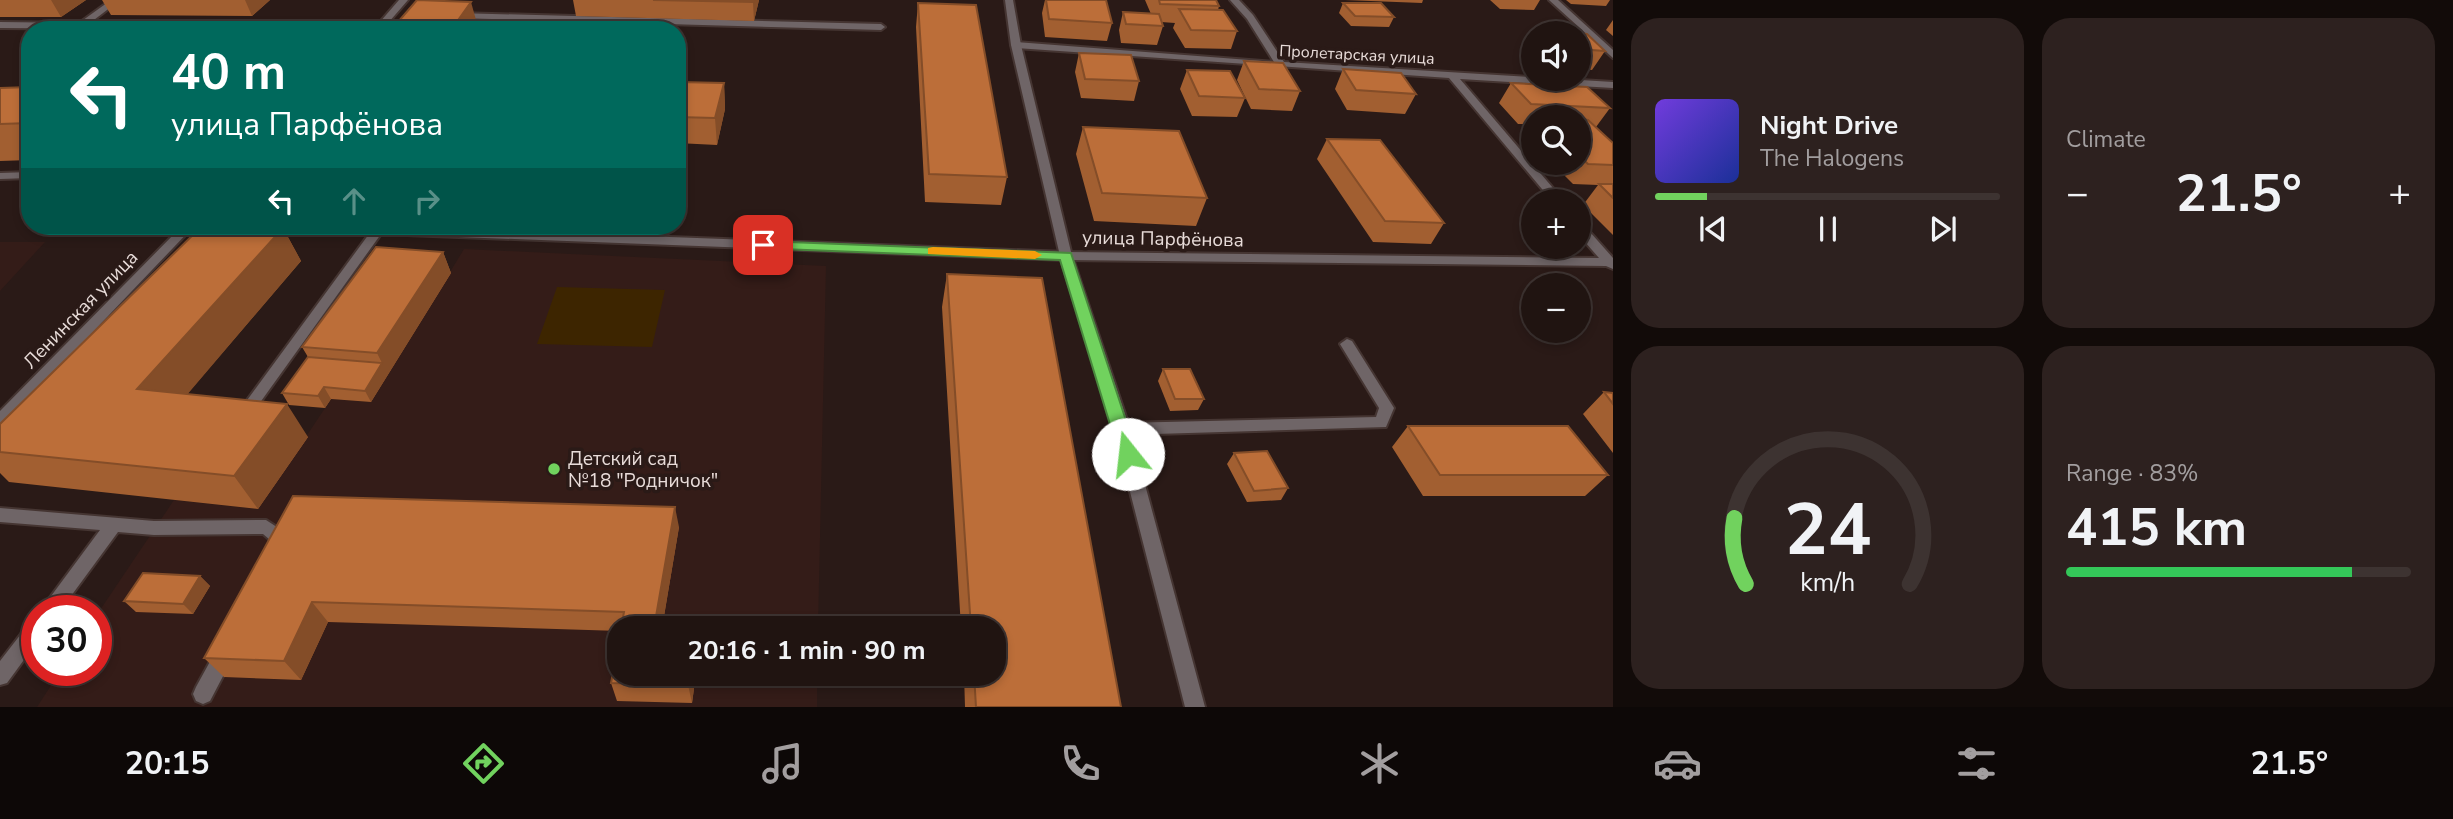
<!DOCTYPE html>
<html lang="en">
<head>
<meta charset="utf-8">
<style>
  body { margin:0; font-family:"Nunito Sans",sans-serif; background:#2d211f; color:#f1f3f6; height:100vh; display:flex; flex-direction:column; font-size:26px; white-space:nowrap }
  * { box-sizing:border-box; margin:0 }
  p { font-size:23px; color:#a29e9f }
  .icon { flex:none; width:38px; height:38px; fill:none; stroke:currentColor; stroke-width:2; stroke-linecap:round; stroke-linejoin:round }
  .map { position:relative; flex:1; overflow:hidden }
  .drawer { display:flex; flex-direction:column; gap:18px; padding:18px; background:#120b09; width:840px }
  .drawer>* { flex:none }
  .hud { position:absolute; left:21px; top:21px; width:665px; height:214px; border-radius:28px; box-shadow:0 4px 10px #0003,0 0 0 2px #3d3331; background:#00695c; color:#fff; overflow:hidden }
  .fabs { position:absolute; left:1521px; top:21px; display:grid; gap:14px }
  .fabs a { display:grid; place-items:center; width:70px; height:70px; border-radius:50%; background:#201411; box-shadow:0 4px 10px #0003,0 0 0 2px #3d3331; font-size:35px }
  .speed { position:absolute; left:21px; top:595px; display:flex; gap:14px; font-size:35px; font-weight:700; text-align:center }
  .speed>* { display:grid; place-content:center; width:91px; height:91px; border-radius:50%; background:#201411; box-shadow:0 4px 10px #0003,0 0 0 2px #3d3331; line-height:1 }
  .speed .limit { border:10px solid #d22; background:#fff; color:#111 }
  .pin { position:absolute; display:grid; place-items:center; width:60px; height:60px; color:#fff; margin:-30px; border-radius:14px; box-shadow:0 4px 10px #0006 }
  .me { position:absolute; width:77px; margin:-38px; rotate:344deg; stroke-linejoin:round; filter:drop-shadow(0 0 5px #0008) }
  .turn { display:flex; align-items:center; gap:24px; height:147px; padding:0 35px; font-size:32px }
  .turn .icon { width:91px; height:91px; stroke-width:2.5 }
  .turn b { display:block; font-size:49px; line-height:60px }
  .lanes { display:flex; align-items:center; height:66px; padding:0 35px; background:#0003; justify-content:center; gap:35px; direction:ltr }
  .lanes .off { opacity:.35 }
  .big { font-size:52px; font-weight:700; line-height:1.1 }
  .drawer .card { flex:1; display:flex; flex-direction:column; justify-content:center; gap:10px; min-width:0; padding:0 24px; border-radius:28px; background:#2d211f }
  .drawer .dial { align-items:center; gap:0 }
  .dial svg { height:182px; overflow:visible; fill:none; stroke:#3d3331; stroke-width:7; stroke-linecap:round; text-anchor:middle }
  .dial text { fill:#f1f3f6; stroke:none }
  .song { display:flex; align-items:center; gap:21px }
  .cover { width:84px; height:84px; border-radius:10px; background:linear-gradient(135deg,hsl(260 70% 55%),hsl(230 70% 35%)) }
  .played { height:7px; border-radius:4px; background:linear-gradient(90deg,#71d25e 15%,#3d3331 15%) }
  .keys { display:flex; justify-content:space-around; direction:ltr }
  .heat { display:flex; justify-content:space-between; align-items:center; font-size:38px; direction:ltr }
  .charge { height:10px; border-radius:5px; background:linear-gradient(90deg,#34c759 83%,#3d3331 0) }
  .drawer .tiles { flex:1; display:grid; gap:18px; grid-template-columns:repeat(2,1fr) }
  .trip { position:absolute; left:607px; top:616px; width:399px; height:70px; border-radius:28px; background:#201411; box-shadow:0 4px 10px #0003,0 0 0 2px #3d3331; font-weight:700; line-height:70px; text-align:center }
  .dock { display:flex; height:112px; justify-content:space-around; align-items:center; background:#0d0807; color:#a29e9f }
  .dock .icon { width:49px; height:49px }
  .dock .active { color:#71d25e }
  .dock b { font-size:32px; color:#f1f3f6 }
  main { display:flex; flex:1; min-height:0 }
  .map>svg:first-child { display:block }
</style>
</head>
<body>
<main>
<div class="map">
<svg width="1613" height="707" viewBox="0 0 1613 707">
  <rect width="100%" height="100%" fill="#2a1a17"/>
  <path fill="#341c18" d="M0,242H45L0,291Z
    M464,249L826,266L818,628H620V674H817V707H37L61,670H96V616L174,500L258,509L331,399L371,402Z"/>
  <path fill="#3d2500" d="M557,287L665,290L652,347L537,344Z"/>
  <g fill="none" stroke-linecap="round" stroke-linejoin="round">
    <defs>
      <path id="service" d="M111,0H120L90,23L379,25L383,28L267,30L0,28V22L79,23Z
        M1230,0H1239L1253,15L1284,62L1613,82V88L1460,79L1564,201H1552L1449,78L1016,48L1011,45L1016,42L1274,62L1247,19Z
        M1549,0H1558L1613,50V58Z
        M456,13L881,24L885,27L881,30L453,18L452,16Z
        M30,172V178L0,179V173Z
        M1578,223H1582L1613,258V269L1606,266L1066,260L381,234L254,411H244L242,407L369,234L252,230L246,226H378L1066,252L1599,258L1578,234Z
        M1347,339L1352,341L1394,408L1386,427L1122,435L1117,433L1114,429L1117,425L1122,423L1376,417L1379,408L1340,344Z
        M0,508L154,521L266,520L283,531L286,547L283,552L277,554L271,552L269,539L263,534L154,535L118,532L60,611H40L100,530L0,522Z
        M37,619V642L7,683L0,685V661L31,621Z
        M225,644L232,647L234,653L232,659L210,701L203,704L196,701L193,694L196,687L218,647Z"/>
      <path id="minor" d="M399,0H408L382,30H373Z
        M1005,0H1013L1021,45L1072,256L1130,429L1205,707H1185L1114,429L1060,256L1011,45Z
        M182,226H194L5,424L0,426V411Z"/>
    </defs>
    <use href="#service" stroke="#453532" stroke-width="4"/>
    <use href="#minor" stroke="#453532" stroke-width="4"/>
    <use href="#service" fill="#6f6567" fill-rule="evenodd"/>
    <use href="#minor" fill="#6f6567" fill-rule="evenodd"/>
  </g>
  <path fill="#a25f31" d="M0,0H86L61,17H0Z
    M102,0H270L252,16L111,15Z
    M573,0H759L754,21L576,16Z
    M1045,0H1106L1112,23L1107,41L1045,37L1042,13Z
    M1145,0H1216L1219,6L1218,10L1237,31L1231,49L1185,48L1173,28L1175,23L1161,22L1163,26L1157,45L1121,43L1119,30L1123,12L1151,14Z
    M1345,0H1423L1422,3Z
    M1490,0H1540L1534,10L1500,9Z
    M1566,0H1610L1606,6L1571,4Z
    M918,3L1007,177L1001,205L925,202L916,27Z
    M1343,3L1394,17L1389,27L1351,26L1339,13Z
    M1613,20V36L1606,30Z
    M1552,31L1587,34L1605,51L1592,70L1578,69V33H1550Z
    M1079,53L1139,81L1134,101L1081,98L1075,72Z
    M1244,61L1300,91L1292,111L1251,109L1237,80Z
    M1343,69L1416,94L1405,114L1347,110L1335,89Z
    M1187,70L1245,98L1237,117L1192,116L1180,89Z
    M677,82L724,83L725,109L717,145L677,143Z
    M1511,83L1610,108L1596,127L1613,165V235L1583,205L1598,185L1573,184L1552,163H1578V117H1533V124H1518L1499,103Z
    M30,87V160L0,161V88Z
    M1083,127L1207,198L1196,226L1094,221L1076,154Z
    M1533,132V142L1529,138Z
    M1327,139L1444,223L1431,244L1373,242L1317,159Z
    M283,228L301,261L187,394L308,437L258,509L9,482L0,473V424Z
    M443,252L451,273L371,402L331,399L325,408L289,405L282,393L308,357L302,347Z
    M947,274L1121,707H965L964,674H994V628H961L942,307Z
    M1163,369L1204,399L1198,410L1170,411L1158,381Z
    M1604,392L1613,393V453L1583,414Z
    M1408,426L1608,475L1585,496H1423L1392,447Z
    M1234,453L1288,488L1281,500L1247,502L1227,464Z
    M293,496L679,527L662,628H620V631L328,622L301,680L224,677L204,658Z
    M200,576L210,586L193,614L136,612L124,601Z
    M620,674H696L692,703L617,701L611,683Z"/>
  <path fill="#844d28" d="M51,0H86L61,17Z
    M245,0H270L252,16Z
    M754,0H759L754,21L753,2Z
    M471,2L478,27L476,30H451Z
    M724,83L725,109L717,145L715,118Z
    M283,228L301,261L163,423L137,389Z
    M443,252L451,273L371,402L365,391L382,363L377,353Z
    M324,387L331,399L325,408L318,396Z
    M287,404L308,437L258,509L234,476Z
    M675,507L679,527L662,628H654Z
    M200,576L210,586L193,614L183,604Z
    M312,602L328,622L301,680L284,661Z
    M689,674H696L692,703L688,685Z"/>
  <path fill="#bc6e39" stroke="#844d28" stroke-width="2" d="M417,0L471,2L451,30H391Z
    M653,0H754L753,2Z
    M1046,0H1106L1112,23L1049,19Z
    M1159,0H1216L1219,6L1160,4Z
    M918,3L976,5L1007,177L929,174Z
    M1343,3H1381L1394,17L1355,16Z
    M1179,9L1223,10L1237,31L1191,30Z
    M1123,12L1159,14L1163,26L1126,24Z
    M105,29L188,30H103Z
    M1552,31L1587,34L1605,51L1578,49V33H1554Z
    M1079,53L1131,55L1139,81L1085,79Z
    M1244,61L1283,63L1300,91L1259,89Z
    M1343,69L1401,73L1416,94L1356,90Z
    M1187,70L1230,71L1245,98L1199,96Z
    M677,82L724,83L715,118L677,117Z
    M1511,83L1587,87L1610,108L1531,104Z
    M30,87V123L0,124V88Z
    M1578,119L1588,120L1613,143V165L1588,164L1578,155Z
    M1083,127L1179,131L1207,198L1102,193Z
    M1327,139L1380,140L1444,223L1385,221Z
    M1599,184H1613V198Z
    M202,226H253L283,228L137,389L287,404L234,476L0,452V424Z
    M376,247L443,252L377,353L302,347Z
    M947,274L1042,278L1121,707H976L974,674H994V628H971Z
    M308,357L382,363L365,391L324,387L318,396L282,393Z
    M1163,369H1190L1204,399H1175Z
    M1604,392L1613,393V404Z
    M1408,426H1568L1608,475H1440Z
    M1267,451L1288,488L1254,491L1234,453Z
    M293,496L675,507L654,628H621L624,612L312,602L284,661L204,658Z
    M143,573L200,576L183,604L124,601Z
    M620,637V674H689L688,685L611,683Z"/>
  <path fill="#71d25e" stroke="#49883d" stroke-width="2" d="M763,241L1071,253L1137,454L1135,459H1122L1119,454L1060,260L758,248V242Z"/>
  <path fill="#f59e0b" d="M933,247L1035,251L1042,255L1035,259L928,254V248Z"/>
  <circle fill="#71d25e" stroke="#2a1a17" stroke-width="2.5" cx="554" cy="469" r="7"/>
  <g text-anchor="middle" stroke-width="7" stroke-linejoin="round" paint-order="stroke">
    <g font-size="16" fill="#e8dcd9" stroke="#2a1a17">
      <text transform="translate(1357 54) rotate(3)" y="6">Пролетарская улица</text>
    </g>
    <g font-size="19" fill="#e8dcd9" stroke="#2a1a17">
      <text transform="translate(1163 238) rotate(1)" y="7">улица Парфёнова</text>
      <text transform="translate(80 309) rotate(-46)" y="7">Ленинская улица</text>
    </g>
    <g font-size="19" fill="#e8dcd9" stroke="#2a1a17" text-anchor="start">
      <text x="568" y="465">Детский сад<tspan x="568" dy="22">№18 "Родничок"</tspan></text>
    </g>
  </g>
</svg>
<div class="fabs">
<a><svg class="icon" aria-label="sound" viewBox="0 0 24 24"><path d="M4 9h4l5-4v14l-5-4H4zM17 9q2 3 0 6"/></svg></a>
<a><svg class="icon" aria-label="search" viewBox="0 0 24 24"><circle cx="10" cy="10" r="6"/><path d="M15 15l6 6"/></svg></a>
<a>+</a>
<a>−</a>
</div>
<div class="speed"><div class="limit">30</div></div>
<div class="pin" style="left:763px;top:245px;background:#d93025"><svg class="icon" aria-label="arrive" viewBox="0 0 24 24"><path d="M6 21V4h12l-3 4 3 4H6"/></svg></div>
<svg class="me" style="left:1128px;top:454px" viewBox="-20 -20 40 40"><circle r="19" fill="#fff"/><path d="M0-13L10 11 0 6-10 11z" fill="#71d25e"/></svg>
<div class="trip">20:16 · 1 min · 90 m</div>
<div class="hud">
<div class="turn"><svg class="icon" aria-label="left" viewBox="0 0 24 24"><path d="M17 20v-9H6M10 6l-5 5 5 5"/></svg><div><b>40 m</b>улица Парфёнова</div></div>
<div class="lanes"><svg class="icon" aria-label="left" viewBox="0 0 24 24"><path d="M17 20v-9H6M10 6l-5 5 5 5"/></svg><svg class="icon off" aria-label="ahead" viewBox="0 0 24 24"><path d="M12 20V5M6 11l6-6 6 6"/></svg><svg class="icon off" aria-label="right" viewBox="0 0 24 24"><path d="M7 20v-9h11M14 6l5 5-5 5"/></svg></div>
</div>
</div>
<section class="drawer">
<div class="tiles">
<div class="card">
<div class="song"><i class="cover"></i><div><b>Night Drive</b><p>The Halogens</p></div></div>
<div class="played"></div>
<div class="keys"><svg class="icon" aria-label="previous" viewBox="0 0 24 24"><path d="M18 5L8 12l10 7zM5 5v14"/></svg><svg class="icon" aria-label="pause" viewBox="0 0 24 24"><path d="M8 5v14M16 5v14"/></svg><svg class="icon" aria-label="next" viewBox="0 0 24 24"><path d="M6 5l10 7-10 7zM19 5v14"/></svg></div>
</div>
<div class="card"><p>Climate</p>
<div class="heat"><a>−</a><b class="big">21.5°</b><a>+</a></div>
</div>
<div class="card dial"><svg viewBox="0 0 100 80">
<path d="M14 69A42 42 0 1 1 86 69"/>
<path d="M14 69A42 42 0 0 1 9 40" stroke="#71d25e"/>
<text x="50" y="56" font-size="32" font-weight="700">24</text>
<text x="50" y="72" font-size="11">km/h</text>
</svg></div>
<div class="card"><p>Range · 83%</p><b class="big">415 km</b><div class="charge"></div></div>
</div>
</section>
</main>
<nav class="dock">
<b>20:15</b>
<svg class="icon active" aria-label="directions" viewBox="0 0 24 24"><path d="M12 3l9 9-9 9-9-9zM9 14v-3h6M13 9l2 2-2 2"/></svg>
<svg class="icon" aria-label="music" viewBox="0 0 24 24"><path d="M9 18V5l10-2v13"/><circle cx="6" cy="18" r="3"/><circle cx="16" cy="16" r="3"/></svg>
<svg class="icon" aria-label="phone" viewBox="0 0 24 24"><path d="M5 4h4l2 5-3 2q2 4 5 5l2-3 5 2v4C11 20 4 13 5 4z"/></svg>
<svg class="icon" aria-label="climate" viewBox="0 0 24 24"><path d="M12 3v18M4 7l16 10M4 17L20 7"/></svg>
<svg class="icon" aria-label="car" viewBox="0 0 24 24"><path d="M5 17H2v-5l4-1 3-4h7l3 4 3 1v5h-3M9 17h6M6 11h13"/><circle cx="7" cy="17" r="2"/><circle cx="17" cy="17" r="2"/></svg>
<svg class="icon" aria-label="filters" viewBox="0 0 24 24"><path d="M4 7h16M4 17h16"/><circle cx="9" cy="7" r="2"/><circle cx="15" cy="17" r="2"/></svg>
<b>21.5°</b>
</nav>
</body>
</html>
